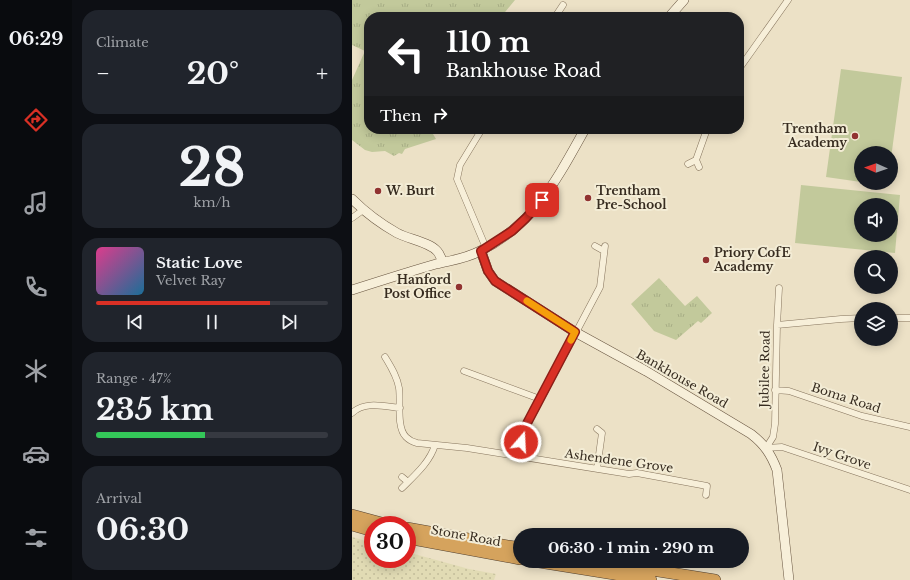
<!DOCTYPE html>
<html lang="en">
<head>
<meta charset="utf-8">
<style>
  body { margin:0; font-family:"Libre Baskerville",serif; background:#20242c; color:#f1f3f6; height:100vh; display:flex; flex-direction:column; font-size:15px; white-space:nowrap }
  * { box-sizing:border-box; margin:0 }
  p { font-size:13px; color:#9ea1a6 }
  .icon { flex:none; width:22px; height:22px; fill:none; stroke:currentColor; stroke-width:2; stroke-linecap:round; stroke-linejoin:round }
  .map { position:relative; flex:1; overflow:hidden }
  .drawer { display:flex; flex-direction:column; gap:10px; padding:10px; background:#0d0f14; width:280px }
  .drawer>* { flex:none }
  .guide { position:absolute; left:12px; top:12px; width:380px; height:122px; border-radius:16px; box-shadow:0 2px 10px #0003; background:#202124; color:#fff; overflow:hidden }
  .needle { width:26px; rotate:272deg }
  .fabs { position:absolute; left:502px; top:146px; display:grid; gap:8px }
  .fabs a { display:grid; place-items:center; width:44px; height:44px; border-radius:50%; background:#171b24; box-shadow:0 2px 10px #0003; font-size:20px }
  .speed { position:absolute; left:12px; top:516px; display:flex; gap:8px; font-size:20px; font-weight:700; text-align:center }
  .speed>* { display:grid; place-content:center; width:52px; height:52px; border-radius:50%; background:#171b24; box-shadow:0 2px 10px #0003; line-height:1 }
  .speed .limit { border:6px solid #d22; background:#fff; color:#111 }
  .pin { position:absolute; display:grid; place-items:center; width:34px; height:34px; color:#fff; margin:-17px; border-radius:8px; box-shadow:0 2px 6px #0006 }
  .me { position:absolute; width:44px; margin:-22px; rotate:19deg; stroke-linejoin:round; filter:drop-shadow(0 0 3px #0008) }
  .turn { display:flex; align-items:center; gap:14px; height:84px; padding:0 16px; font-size:18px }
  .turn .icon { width:52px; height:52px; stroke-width:2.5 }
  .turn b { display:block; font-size:28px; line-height:34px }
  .then { display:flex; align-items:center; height:38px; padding:0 16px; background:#0003; gap:8px; font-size:15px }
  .big { font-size:30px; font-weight:700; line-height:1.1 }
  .drawer .card { flex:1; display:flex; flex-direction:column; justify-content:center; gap:6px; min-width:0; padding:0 14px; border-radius:16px; background:#20242c }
  .drawer .dial { align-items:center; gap:0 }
  .dial b { font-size:52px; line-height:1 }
  .song { display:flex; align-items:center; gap:12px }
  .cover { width:48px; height:48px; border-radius:6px; background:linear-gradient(135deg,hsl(330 70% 55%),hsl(200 70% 35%)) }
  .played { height:4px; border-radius:2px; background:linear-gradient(90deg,#d93025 75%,#363941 75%) }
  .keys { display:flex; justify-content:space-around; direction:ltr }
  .heat { display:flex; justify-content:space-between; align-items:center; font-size:22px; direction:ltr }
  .charge { height:6px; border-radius:3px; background:linear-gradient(90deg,#34c759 47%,#363941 0) }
  .trip { position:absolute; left:161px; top:528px; width:236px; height:40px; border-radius:20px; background:#171b24; box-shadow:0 2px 10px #0003; font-weight:700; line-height:40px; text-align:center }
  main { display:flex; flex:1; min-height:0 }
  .tab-bar { display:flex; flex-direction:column; width:72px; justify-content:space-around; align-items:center; background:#090b0e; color:#9ea1a6 }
  .tab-bar .icon { width:28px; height:28px }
  .tab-bar .selected { color:#d93025 }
  .tab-bar b { font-size:18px; color:#f1f3f6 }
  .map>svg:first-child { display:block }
</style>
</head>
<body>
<main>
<nav class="tab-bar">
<b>06:29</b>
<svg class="icon selected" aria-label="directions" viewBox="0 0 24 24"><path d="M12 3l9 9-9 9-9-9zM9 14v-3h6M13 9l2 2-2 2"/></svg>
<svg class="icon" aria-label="music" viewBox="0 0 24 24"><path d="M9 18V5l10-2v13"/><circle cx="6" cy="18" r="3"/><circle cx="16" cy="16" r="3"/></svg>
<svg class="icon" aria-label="phone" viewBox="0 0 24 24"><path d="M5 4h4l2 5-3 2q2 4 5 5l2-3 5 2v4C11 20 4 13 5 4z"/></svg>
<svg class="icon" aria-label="climate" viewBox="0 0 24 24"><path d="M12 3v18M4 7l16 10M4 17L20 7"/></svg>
<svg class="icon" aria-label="car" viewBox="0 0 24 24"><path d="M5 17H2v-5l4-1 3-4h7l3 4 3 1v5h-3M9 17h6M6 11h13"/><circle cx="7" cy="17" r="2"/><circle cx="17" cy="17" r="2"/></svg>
<svg class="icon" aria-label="filters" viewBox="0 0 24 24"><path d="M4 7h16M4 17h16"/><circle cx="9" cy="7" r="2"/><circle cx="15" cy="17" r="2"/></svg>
</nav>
<section class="drawer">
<div class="card"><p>Climate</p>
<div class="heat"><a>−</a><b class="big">20°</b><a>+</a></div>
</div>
<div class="card dial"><b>28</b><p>km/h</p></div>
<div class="card">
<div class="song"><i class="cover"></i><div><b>Static Love</b><p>Velvet Ray</p></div></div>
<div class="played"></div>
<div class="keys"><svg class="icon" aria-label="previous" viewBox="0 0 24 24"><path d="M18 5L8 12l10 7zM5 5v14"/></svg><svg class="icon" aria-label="pause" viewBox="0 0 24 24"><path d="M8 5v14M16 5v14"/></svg><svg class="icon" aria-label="next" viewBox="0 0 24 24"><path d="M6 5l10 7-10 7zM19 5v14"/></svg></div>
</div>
<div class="card"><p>Range · 47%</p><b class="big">235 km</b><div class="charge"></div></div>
<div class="card"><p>Arrival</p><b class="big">06:30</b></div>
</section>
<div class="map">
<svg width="558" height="580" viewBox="0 0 558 580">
  <defs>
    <pattern id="farmland-dots" width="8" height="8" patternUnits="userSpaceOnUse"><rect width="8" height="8" fill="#e1dbb4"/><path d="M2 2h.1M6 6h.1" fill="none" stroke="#c2bc9a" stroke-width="1.8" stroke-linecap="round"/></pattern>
    <pattern id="park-tufts" width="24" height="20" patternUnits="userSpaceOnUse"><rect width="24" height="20" fill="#c2c99b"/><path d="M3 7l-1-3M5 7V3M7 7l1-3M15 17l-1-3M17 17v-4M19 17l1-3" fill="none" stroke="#a7ad85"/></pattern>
  </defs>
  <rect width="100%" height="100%" fill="#ece1c6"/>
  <path fill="url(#farmland-dots)" d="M0,537L21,543V559H55V552L117,569L144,574L142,580H0Z"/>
  <path fill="#c2c99b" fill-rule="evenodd" d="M489,69L550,77L539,158V153H509V182L474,177Z
    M449,185L548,195L543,253L443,243ZM509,205H539V235H509Z"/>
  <path fill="url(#park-tufts)" d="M0,0H163L149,17H17V129H78L84,139L53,149L50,154L47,153L42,156L33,151L20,152L13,150L0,140V80L13,51L0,45Z
    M307,278L333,306L345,296L360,313L349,323L346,321L324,340L302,331L279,304Z"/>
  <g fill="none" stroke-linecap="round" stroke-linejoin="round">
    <defs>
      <path id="street" d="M203,17L211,5
        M387,69L436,0
        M130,129L108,165L105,179L134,248
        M336,164L344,160
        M347,167L344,160L355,129
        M0,218L11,210
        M243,246L252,251
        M539,318H558
        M425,325L489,319L509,318
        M33,357C39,367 45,376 47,388C49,401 44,427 54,437C57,440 61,442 65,443L115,448L277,474L285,473L355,486L354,495
        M112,371L188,399
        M423,390L437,391L510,416L558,427
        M0,413C13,401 31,406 48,408
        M245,429L250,433L245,469
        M414,448L421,437L423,424L425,325L427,288
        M414,448L430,447L558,490
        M166,457L173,429L248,287L253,246
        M50,477L56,482
        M50,488C63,475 78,462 83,445"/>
      <path id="secondary" d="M317,17L332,0
        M0,199C13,212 29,224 45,233C56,239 77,242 85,251C88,254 89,259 91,262
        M129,251L136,271L143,281L223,332L294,371L399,434C412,444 419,454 425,470L437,580
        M0,290C28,281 56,272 84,264C100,260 113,259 128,251C182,225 205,179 233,129"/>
      <path id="highway" d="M0,515L37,525
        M0,525L21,531
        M55,528L168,548
        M55,538L168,559
        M181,561L299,580
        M243,561L363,580"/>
    </defs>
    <use href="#street" stroke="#86745d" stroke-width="7"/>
    <use href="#secondary" stroke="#685540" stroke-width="10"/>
    <use href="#highway" stroke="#544231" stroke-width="12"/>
    <use href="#street" stroke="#f7efd9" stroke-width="6"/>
    <use href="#secondary" stroke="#f7efd9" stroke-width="9"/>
    <use href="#highway" stroke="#d5a35d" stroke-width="11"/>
  </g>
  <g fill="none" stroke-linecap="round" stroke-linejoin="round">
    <defs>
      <path id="route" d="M169,442L172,429L223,332L143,281L136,271L129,251L160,231L174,218L190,200"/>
    </defs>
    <use href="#route" stroke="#8d1f18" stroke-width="10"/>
    <use href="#route" stroke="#d93025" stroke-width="7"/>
    <path stroke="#f59e0b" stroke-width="7" d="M175,301L223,332L219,340"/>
  </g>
  <g fill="#913331" stroke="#f3ecd5" stroke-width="1.5">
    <circle cx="503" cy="136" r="4"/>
    <circle cx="26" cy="191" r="4"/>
    <circle cx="236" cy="198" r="4"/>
    <circle cx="354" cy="260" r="4"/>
    <circle cx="107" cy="287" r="4"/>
  </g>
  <g text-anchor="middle" stroke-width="4" stroke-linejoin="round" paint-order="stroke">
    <g font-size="12" font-weight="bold" fill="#372c20" stroke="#f3ecd5" text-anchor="start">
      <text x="495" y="133" text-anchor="end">Trentham<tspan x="495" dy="14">Academy</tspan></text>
      <text x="34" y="195">W. Burt</text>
      <text x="244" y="195">Trentham<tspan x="244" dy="14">Pre-School</tspan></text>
      <text x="362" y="257">Priory CofE<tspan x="362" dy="14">Academy</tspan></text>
      <text x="99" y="284" text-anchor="end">Hanford<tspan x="99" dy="14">Post Office</tspan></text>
    </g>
    <g font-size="12" fill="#372c20" stroke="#f3ecd5">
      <text transform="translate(413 369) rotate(-89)" y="4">Jubilee Road</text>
      <text transform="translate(330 379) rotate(30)" y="4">Bankhouse Road</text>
      <text transform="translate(494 398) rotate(18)" y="4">Boma Road</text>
      <text transform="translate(490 456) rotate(19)" y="4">Ivy Grove</text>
      <text transform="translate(267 461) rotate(8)" y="4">Ashendene Grove</text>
      <text transform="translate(114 536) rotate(10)" y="4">Stone Road</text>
    </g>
  </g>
</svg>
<div class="fabs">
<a><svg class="needle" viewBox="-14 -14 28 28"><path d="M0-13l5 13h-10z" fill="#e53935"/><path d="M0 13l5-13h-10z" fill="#9ea1a6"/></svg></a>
<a><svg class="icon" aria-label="sound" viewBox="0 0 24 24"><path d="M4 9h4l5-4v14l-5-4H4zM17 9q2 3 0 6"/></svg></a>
<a><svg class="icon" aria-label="search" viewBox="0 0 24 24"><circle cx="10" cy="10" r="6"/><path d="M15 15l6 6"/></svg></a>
<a><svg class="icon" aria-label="layers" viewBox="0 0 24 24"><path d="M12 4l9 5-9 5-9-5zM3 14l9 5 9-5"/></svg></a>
</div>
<div class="speed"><div class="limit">30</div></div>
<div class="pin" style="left:190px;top:200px;background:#d93025"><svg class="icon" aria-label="arrive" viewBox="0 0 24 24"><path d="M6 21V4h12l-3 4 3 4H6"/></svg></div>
<svg class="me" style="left:169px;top:442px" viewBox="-20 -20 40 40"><circle r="17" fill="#d93025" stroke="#fff" stroke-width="3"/><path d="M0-11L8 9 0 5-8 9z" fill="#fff"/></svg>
<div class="trip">06:30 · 1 min · 290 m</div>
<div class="guide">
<div class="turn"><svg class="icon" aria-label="left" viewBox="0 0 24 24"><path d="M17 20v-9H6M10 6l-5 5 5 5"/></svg><div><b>110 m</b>Bankhouse Road</div></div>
<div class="then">Then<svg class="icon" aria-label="right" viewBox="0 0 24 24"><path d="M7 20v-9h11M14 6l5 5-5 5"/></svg></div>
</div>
</div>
</main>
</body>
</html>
